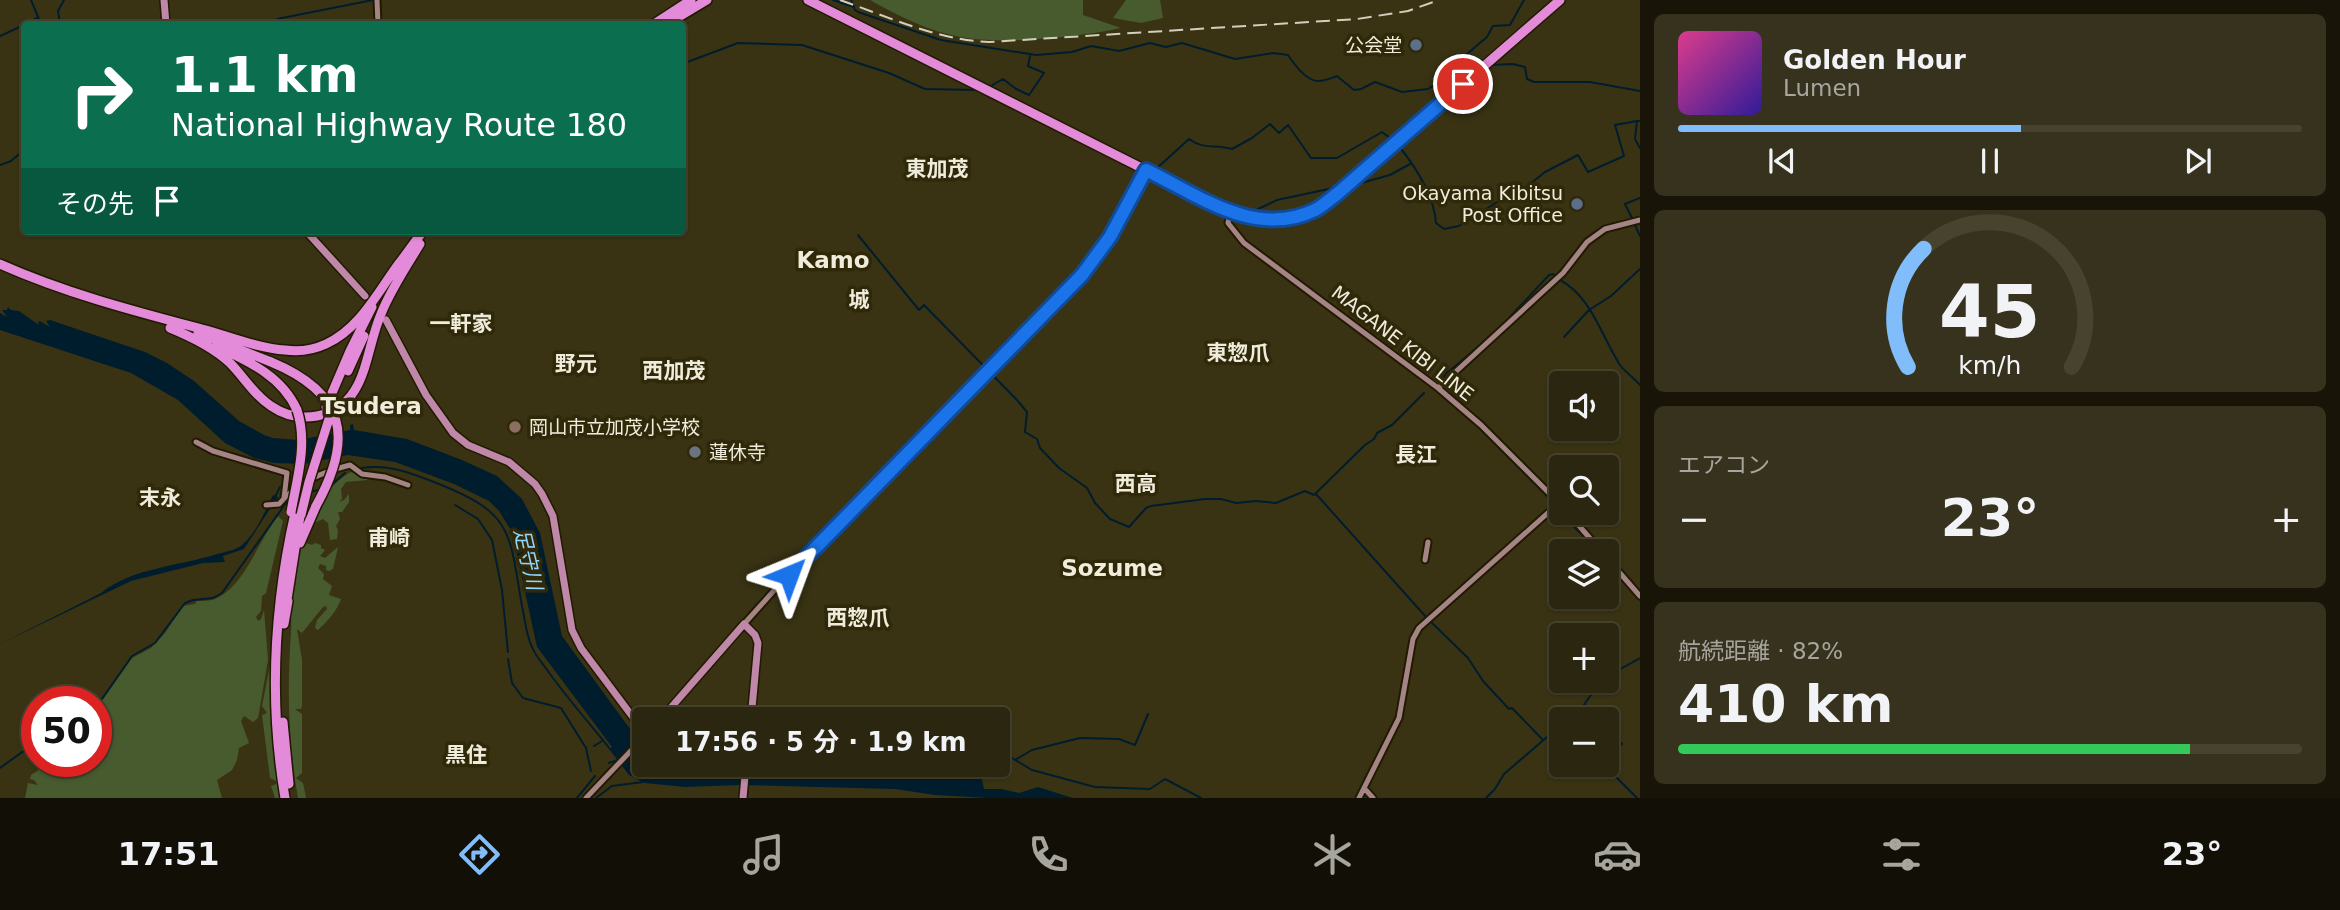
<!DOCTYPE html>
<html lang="ja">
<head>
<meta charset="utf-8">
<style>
  body { margin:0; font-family:"DejaVu Sans","Noto Sans JP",sans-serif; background:#37321d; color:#f1f3f6; height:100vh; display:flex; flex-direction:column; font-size:26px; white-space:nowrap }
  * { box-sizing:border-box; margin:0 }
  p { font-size:23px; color:#a6a59e }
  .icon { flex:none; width:38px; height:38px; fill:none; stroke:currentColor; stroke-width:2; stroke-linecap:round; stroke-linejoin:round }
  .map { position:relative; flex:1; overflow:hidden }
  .details { display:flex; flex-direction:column; gap:14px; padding:14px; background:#181508; width:700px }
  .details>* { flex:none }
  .hud { position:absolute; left:21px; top:21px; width:665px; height:214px; border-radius:7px; box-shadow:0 2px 5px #0004,0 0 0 2px #47432f; background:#0b6e4f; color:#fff; overflow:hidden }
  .tools { position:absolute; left:1549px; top:371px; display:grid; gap:14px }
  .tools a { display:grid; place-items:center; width:70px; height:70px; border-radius:7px; background:#2b260f; box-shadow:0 2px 5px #0004,0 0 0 2px #47432f; font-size:35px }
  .speed { position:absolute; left:21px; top:686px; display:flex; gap:14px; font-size:35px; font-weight:700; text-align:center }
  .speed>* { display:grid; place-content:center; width:91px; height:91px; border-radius:50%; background:#2b260f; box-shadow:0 2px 5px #0004,0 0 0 2px #47432f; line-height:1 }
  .speed .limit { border:10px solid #d22; background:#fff; color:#111 }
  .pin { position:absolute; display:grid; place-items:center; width:60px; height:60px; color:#fff; margin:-30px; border:4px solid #fff; border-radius:50%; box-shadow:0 2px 7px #0007 }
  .me { position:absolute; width:77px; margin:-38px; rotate:44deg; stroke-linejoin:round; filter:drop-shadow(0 0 5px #0008) }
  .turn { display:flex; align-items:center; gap:24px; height:147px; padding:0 35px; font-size:32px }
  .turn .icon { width:91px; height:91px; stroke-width:2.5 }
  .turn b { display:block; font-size:49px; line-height:60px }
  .then { display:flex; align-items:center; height:66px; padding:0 35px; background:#0003; gap:14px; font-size:26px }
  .big { font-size:52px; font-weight:700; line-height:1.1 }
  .details .widget { flex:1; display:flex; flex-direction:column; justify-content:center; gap:10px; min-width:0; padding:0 24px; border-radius:10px; background:#37321d }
  .details .dial { align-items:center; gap:0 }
  .dial svg { height:182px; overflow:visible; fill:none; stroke:#47432f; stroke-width:7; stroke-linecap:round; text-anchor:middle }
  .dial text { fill:#f1f3f6; stroke:none }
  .song { display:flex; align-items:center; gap:21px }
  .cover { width:84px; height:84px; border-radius:10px; background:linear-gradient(135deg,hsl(330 70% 55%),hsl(250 70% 35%)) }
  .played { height:7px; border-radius:4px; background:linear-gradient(90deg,#80bdfa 55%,#47432f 55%) }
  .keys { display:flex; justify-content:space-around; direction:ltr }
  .heat { display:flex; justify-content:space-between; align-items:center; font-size:38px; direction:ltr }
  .charge { height:10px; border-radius:5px; background:linear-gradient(90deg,#34c759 82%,#47432f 0) }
  .trip { position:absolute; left:632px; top:707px; width:378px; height:70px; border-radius:7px; background:#2b260f; box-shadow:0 2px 5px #0004,0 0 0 2px #47432f; font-weight:700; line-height:70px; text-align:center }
  .tab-bar { display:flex; height:112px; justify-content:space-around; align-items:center; background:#110f06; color:#a6a59e }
  .tab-bar .icon { width:49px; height:49px }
  .tab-bar .on { color:#80bdfa }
  .tab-bar b { font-size:32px; color:#f1f3f6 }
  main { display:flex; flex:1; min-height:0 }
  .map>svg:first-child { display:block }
</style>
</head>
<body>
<main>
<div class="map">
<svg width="1640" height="798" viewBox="0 0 1640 798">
  <rect width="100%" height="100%" fill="#393314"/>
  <path fill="#475b2f" d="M870,0H1083V15L1121,28C1079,37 1003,45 960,37C928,31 899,16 870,0Z
    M1126,0H1160L1163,18L1141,23L1113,18Z
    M351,472L366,477L368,480L346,482L341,489L342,499L339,502L344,500L349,494V502L342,512H338L340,519L336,526L338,530L337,539L330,540L328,523L323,519L314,523L306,543L312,545L315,543L321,545V548L325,550L320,556L325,558L338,547L333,569L329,571L326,570V566L320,564L318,568L324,574L323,579L332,586L329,595L341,599C337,611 327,622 318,630L315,628L317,620L327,609L326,606L323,607L302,633L297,629L302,660V706L301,709H295L302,714V773L296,778L303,783L306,798H298C288,742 287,688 291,632C292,621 290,610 291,599C296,559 312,492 351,472Z
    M278,516L283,521L266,593L262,596L261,611L256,617L258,621L261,619L264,610L268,660L258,718L253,722L244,716L241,721L249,743L239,748L237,760L232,770L217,780L222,798H25L28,783L38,785L34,780L30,779L31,775L40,769L46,770L51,761H96V703L103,699L132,658L151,648L165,633L183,606L195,604L197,601C205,601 213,601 219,597C247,581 258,541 278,516Z
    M271,661L274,746L281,798H275L271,786L276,784V781L270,778L262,715L267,713L262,706Z"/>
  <path fill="#001d2d" d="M8,307L11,310L19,311L39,325L38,322L40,321L50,327L46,321L50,320L145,352L167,363L194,381L239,421L264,435L273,438L299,440L350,430V425L353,424L354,430L407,439L462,460L497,476L522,499L540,533L562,636L644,748V765H960L971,767L977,771L976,773L982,780L984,789H1001L1019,793L1038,787L1073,798H988L935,795L895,789L741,785L685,787L645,783L629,775L609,749L612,747L537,647L512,532L499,511L489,501L454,484L395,462L348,455L304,464L274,463L254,458L225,443L178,400L131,373L0,330V313L7,317L2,310H7Z
    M273,495L278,497L274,506L270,509L244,549L223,556L225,562L203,563L131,581L0,644L101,593C131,568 180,566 217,554C225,552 236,550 242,545C257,532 265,511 273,495Z"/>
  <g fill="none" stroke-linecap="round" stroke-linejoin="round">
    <path stroke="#001d2d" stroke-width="2" d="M31,0L41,24
      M833,0L854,7
      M851,0L855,10L858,12L941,40L1036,55L1072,52L1091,46L1119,51L1150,43L1166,47L1182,43L1235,59L1273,53L1288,55C1294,64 1307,82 1319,81C1325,81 1331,78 1337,76L1354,90L1361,89L1375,82L1402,92L1428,89L1457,71L1467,54L1487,37L1493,26L1510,25L1524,0
      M26,24L37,18
      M60,24L58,11L64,0
      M278,24L277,19L373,0
      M0,36L24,25
      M682,64L738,43L802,45L889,73L925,89L977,90
      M1490,65L1513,64L1525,67L1527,79L1534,82H1590L1640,91
      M1462,67L1483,63
      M989,87L1003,79L1016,89L1029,95L1044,73L1028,66L1030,56
      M1640,121H1637L1635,139L1640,148
      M1398,145C1415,166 1434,195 1436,223L1444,229L1459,226L1518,189L1520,192L1545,172L1578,155L1588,172L1624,156L1615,125L1637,121
      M0,165L11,161L24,150
      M1156,169L1189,139C1204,150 1215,144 1232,149L1252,138L1270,124L1279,133L1288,125L1311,158H1337L1382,132L1394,141
      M1354,185L1390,175L1410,164
      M1250,213L1277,200L1338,187
      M1633,220L1625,204L1640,198
      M1635,225L1640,236
      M858,235L919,310L924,305L1017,400L1027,412L1025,432L1037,439L1040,448L1059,468L1087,488L1095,503L1110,519L1129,527L1146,508L1151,506L1205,499H1221L1236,503L1256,501L1276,503L1305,491L1314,495L1365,445L1374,439L1377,433L1392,425L1424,393
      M1560,280C1591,296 1602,337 1620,365C1625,372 1634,378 1640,385
      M1564,337L1589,310L1611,296L1640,269
      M1436,382L1496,332L1549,275L1553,274L1555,276
      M1483,431L1548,497
      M362,468C390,464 414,474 439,484C514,514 509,532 522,606C525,619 526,635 532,647C536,657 544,665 550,674C569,700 590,724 610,749
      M330,486L345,473
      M310,492L321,489
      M1316,494L1426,617
      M275,497L280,487
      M455,505L478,519L492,540L502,590L508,652
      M1564,513L1576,529L1591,543
      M1619,575L1640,600
      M1429,620L1468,658L1483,681L1509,709L1512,708L1543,740
      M508,659L512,683L523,698L561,708L586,748L591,771
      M1606,677L1640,658
      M96,702L102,699L132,656L155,643L185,603L193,600L213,598L222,593L288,500
      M1585,705L1599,719
      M1569,719L1583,706L1601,681
      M1606,728L1622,744L1614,751L1617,778L1637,798
      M594,746L602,741
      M998,753L1007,755L1032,770L1095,787L1150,789L1165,779L1201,798
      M1015,760L1032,750L1080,738L1119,739L1135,745L1148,714
      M609,763L618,760
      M0,768L25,750L37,736
      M577,798L595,776
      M596,798L612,786L643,782
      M1486,798L1495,789L1504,774L1561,725"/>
    <defs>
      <path id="secondary" d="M377,0L378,24
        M1230,212L1228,223L1244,243L1438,388L1481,425L1561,505
        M1438,388L1563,273L1587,242L1605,229L1640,220
        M196,442L213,451L287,473L284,498
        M266,505L279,504C297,482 323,472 350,465L362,474L385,477L408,485
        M1568,513L1601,551
        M1606,557L1640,596
        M1425,560L1428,542
        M744,624L778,586L1082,275L1113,230L1145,170
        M1364,788L1373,798
        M586,798L644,737
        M1359,798L1399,718L1413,639L1419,628L1559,503"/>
      <path id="primary" d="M164,0L166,24
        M306,231L365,296
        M386,320L426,395L453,433L468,445L509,462L535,484L542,494L553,516L572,630L581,648L644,732
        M661,719L744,624L755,635L758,643L751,719
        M743,798L746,765"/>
      <path id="highway" d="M808,0L1221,208C1266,227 1298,222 1337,194L1560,0
        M654,24L691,0
        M667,24L707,0
        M0,264C65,293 134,311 202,329C229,336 257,348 285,350C299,352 313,350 326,344C360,329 379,290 400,262
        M398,265L423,231
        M170,328C192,337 213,347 230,363C244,377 254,395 271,406C284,415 300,419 317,416C368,406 364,353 381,314C391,289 406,267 420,244
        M198,333L271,362
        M216,346C248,361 282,376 297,410
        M348,371L364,336
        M326,407L350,351L372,307
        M300,543L316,506
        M286,606L300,516
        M284,624L288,601
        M283,722L289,784
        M285,798C269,704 274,606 295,513"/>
    </defs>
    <use href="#secondary" stroke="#211a00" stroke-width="9"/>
    <use href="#primary" stroke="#211a00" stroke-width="10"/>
    <use href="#highway" stroke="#211a00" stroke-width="12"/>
    <use href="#secondary" stroke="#a48485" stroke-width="5"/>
    <use href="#primary" stroke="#bf87a8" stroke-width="7"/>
    <use href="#highway" stroke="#e38ad8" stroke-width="9"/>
    <path stroke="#d3cfbc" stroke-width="2" stroke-dasharray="14 7" stroke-linecap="butt" d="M840,0C889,17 937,40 989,42L1357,19L1408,11L1439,0"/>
    <defs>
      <path id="highway-bridge" d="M271,362C346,393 354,438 316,506
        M291,512C297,479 308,443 297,410
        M301,515L309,482L335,400"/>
    </defs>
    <use href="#highway-bridge" stroke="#211a00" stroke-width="12" stroke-linecap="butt"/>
    <use href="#highway-bridge" stroke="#e38ad8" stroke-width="9"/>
  </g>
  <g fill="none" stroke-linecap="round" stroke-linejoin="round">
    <defs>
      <path id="route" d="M789,575L1082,275L1110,237L1146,170C1198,195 1255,239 1315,210C1323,206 1330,199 1337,194L1463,84"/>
    </defs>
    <use href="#route" stroke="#114b97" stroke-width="18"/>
    <use href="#route" stroke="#1a73e8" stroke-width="12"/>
  </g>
  <g fill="#5c6f8a" stroke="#2f290a" stroke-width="2.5">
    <circle cx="1416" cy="45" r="7"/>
    <circle cx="1577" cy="204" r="7"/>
  </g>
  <circle fill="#8d6e63" stroke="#2f290a" stroke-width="2.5" cx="515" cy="427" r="7"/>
  <circle fill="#6b7280" stroke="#2f290a" stroke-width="2.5" cx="695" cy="452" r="7"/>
  <g text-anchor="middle" stroke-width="7" stroke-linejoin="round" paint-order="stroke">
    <g font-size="19" fill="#f0ecdb" stroke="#2f290a" text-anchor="end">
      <text x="1402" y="52">公会堂</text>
      <text x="1563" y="200">Okayama Kibitsu<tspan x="1563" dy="22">Post Office</tspan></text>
      <text x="529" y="434" text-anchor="start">岡山市立加茂小学校</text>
      <text x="709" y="459" text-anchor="start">蓮休寺</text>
    </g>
    <g font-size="19" fill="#f0ecdb" stroke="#2f290a">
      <text transform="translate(1403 343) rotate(38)" y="7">MAGANE KIBI LINE</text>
    </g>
    <g font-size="21" font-weight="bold" fill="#f0ecdb" stroke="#2f290a">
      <text x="937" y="176">東加茂</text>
      <text x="859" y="307">城</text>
      <text x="461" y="331">一軒家</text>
      <text x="1238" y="360">東惣爪</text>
      <text x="576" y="371">野元</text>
      <text x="674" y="378">西加茂</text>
      <text x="1416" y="462">長江</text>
      <text x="1136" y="491">西高</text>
      <text x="160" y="505">末永</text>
      <text x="389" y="545">甫崎</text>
      <text x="858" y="625">西惣爪</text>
      <text x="466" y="762">黒住</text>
    </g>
    <g font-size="21" font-style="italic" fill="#90d6ff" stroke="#2f290a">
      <text transform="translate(528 559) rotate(77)" y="7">足守川</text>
    </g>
    <g font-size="23" font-weight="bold" fill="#f0ecdb" stroke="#2f290a">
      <text x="833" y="268">Kamo</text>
      <text x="371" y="414">Tsudera</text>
      <text x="1112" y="576">Sozume</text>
    </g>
  </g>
</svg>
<div class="tools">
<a><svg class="icon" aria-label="sound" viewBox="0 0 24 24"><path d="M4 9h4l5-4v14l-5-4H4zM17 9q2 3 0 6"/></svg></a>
<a><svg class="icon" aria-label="search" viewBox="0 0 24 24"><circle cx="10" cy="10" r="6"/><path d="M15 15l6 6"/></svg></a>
<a><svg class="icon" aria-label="layers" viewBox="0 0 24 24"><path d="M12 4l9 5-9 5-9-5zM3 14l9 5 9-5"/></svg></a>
<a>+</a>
<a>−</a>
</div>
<div class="speed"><div class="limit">50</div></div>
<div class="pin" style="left:1463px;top:84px;background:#d93025"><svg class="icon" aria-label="arrive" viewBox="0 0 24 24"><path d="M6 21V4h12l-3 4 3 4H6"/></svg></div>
<svg class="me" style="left:789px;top:575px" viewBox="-20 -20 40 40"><path d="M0-17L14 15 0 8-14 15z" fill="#1a73e8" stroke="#fff" stroke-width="4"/></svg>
<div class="trip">17:56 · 5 分 · 1.9 km</div>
<div class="hud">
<div class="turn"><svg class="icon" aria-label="right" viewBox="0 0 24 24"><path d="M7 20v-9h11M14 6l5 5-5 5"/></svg><div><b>1.1 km</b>National Highway Route 180</div></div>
<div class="then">その先<svg class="icon" aria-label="arrive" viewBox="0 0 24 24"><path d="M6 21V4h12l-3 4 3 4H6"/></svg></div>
</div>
</div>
<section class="details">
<div class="widget">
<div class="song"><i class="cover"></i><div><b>Golden Hour</b><p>Lumen</p></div></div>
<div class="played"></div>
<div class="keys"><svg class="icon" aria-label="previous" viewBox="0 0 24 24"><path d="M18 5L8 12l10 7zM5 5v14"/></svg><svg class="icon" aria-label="pause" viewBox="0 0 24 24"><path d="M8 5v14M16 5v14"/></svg><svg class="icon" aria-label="next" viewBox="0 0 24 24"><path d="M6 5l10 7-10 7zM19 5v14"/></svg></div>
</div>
<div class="widget dial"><svg viewBox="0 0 100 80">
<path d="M14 69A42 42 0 1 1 86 69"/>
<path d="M14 69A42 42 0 0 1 21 17" stroke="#80bdfa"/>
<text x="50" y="56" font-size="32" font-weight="700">45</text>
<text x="50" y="72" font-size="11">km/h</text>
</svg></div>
<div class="widget"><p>エアコン</p>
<div class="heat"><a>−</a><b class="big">23°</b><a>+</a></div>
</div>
<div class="widget"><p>航続距離 · 82%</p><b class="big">410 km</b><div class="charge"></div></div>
</section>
</main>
<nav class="tab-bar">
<b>17:51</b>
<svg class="icon on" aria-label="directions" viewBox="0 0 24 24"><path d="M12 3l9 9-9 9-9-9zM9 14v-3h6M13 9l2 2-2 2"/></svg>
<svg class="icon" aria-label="music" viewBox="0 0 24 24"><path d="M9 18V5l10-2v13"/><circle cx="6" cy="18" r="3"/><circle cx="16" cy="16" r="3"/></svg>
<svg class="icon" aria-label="phone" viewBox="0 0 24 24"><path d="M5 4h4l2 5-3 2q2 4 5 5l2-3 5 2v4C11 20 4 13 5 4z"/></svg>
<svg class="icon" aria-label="climate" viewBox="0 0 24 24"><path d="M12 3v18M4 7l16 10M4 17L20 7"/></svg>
<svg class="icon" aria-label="car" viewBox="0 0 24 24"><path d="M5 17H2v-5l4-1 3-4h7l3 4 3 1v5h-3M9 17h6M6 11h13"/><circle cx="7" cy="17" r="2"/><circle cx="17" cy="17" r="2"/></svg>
<svg class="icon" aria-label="filters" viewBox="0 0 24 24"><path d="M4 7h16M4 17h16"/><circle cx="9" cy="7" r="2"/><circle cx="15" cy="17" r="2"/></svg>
<b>23°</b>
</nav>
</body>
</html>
